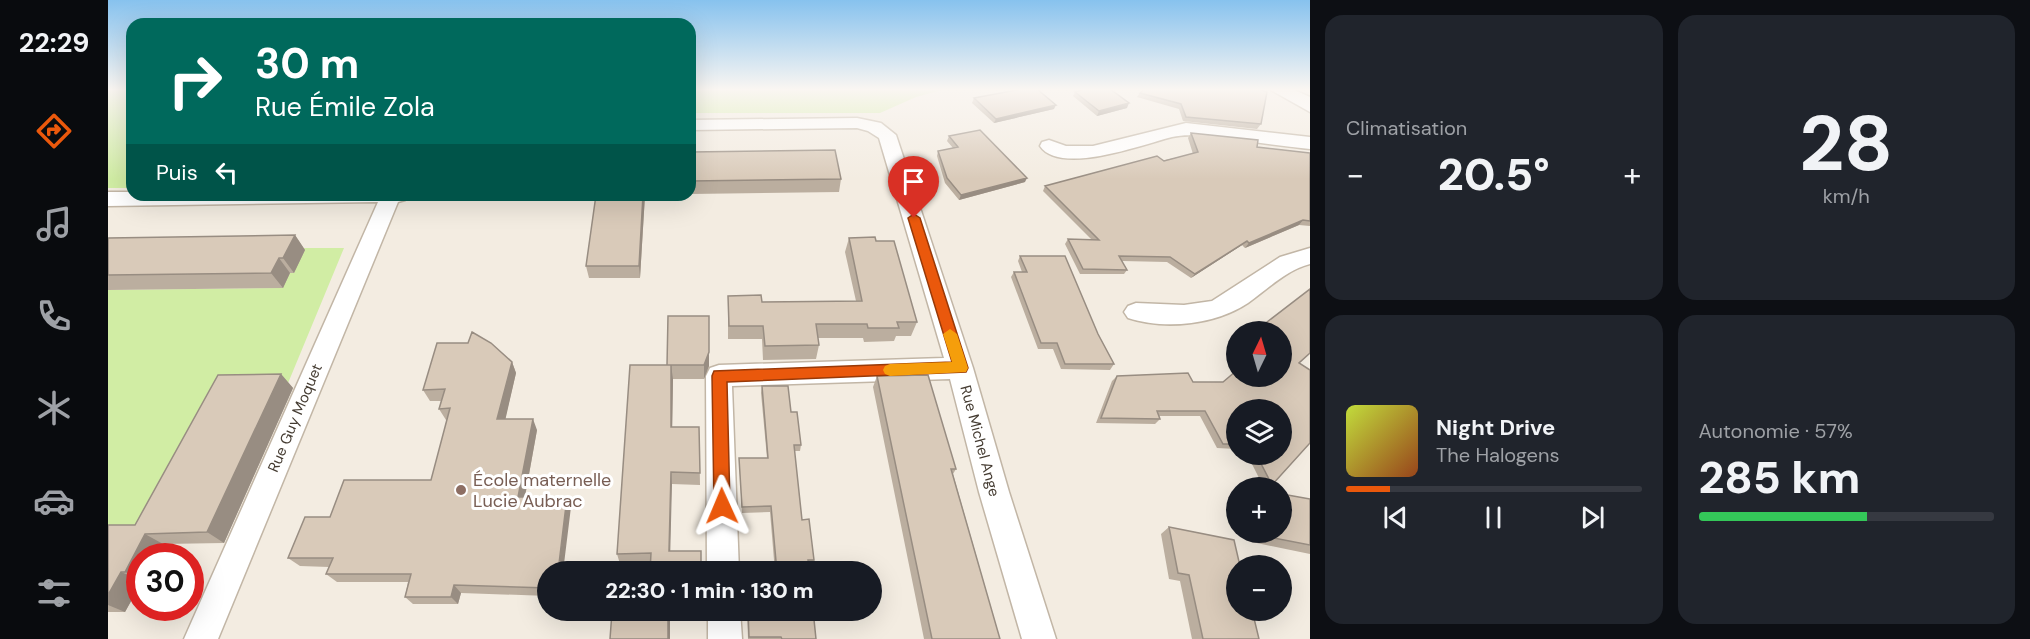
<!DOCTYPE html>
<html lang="fr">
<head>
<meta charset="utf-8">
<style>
  body { margin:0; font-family:"DM Sans",sans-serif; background:#20242c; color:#f1f3f6; height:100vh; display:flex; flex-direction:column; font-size:22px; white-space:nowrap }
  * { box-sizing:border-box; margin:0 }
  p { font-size:20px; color:#9ea1a6 }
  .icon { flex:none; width:33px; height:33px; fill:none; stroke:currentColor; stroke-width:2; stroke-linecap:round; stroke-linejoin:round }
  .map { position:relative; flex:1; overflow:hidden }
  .sheet { display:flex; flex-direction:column; gap:15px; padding:15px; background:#0d0f14; width:720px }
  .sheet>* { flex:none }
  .top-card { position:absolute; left:18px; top:18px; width:570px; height:183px; border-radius:18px; box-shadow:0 6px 24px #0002; background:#00695c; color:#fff; overflow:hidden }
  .needle { width:39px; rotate:5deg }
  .controls { position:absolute; left:1118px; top:321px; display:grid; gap:12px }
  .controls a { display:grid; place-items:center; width:66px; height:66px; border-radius:50%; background:#171b24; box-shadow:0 6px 24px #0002; font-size:30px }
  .speed { position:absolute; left:18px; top:543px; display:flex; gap:12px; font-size:30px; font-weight:700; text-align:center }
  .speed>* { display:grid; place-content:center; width:78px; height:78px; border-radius:50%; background:#171b24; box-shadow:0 6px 24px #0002; line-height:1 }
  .speed .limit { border:9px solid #d22; background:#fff; color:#111 }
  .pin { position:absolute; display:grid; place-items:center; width:51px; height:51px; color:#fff; margin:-62px -26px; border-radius:50% 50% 50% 0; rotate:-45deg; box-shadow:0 0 6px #0007 }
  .pin .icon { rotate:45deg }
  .me { position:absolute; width:66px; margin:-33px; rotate:359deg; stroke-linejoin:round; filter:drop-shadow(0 0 4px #0008) }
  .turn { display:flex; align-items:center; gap:21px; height:126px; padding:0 30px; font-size:27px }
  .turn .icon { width:78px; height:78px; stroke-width:2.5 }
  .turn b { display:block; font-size:42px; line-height:51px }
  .then { display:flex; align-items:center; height:57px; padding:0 30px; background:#0003; gap:12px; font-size:22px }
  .big { font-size:45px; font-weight:800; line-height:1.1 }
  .sheet .card { flex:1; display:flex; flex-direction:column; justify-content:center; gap:9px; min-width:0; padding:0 21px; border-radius:18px; background:#20242c }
  .sheet .dial { align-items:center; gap:0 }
  .dial b { font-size:78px; line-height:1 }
  .song { display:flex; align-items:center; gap:18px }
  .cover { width:72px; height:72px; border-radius:9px; background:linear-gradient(135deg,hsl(70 70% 55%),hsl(20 70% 35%)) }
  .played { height:6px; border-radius:3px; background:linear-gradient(90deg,#ea580c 15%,#363941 15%) }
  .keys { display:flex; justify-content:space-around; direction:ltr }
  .heat { display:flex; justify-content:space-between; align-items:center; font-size:33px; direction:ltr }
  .charge { height:9px; border-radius:4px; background:linear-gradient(90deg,#34c759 57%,#363941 0) }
  .sheet .tiles { flex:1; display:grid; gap:15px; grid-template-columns:repeat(2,1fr) }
  .trip { position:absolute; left:429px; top:561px; width:345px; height:60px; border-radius:30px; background:#171b24; box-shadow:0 6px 24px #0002; font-weight:800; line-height:60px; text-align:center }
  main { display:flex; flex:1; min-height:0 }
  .tab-bar { display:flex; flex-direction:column; width:108px; justify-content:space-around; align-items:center; background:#090b0e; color:#9ea1a6 }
  .tab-bar .icon { width:42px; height:42px }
  .tab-bar .on { color:#ea580c }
  .tab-bar b { font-size:27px; color:#f1f3f6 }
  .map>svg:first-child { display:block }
</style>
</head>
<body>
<main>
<nav class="tab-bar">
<b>22:29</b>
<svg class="icon on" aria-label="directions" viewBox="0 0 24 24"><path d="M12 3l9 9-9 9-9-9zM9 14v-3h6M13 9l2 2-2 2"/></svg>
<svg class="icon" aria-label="music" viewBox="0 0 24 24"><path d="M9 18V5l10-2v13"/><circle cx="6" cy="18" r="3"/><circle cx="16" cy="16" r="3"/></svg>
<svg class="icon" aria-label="phone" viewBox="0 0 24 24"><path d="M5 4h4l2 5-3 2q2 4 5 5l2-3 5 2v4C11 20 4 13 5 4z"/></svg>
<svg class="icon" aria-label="climate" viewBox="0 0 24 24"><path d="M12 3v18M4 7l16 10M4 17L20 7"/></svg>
<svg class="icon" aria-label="car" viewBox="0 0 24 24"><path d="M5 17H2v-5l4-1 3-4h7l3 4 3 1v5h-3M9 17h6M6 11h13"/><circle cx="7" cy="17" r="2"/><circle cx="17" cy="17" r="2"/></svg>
<svg class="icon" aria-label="filters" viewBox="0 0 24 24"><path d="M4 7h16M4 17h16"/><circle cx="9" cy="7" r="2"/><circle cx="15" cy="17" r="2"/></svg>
</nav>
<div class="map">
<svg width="1202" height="639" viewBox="0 0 1202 639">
  <rect width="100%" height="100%" fill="#f3ece1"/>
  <path fill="#d1eda4" d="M0,89H24V188H0Z
    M582,89H838L808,97L772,113H582Z
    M194,248H236L178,388L54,536L0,537V290L174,288L182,273H186Z"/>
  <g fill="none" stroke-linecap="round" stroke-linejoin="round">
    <defs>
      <path id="street" d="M1161,89H1184L1202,97V112Z
        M749,118L773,123L788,135L865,368L901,492L948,639H914L871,492L842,379L624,386L631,572H599L598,376L602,368L611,365L836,358L771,138L760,131L749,128L582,130V120Z
        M1078,123L1202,137V149C1174,146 1147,142 1119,139C1101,137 1082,133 1064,137C1036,144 952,176 932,146L934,142L941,140L958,146H985Z
        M0,192H24V195H300L297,200L290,202L110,639H76L270,202L0,206Z
        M1202,248V264C1178,270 1160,289 1140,303C1107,325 1057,330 1020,318L1016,312L1020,306L1028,303L1076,305L1104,301L1172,257Z
        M600,610H632L634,639H600Z"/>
    </defs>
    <use href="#street" stroke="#c2b6a6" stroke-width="3"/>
    <use href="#street" fill="#fff" fill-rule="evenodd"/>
  </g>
  <path fill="#bbae9f" d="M967,92L1019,108L989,116L965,96Z
    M1032,93L1153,124L1149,129L1075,121L1071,109L1029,97Z
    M866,98L946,109L886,123L864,103Z
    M1083,133L1149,147L1202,153V226L1191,225L1137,248L1134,245L1083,278L1059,262L1014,261L1019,270L1016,274H972L957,244L960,239H983L935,191L937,186L1085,154L1080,138Z
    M841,136L917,182L851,200L837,183L829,156L830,151L845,148L839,141Z
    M582,152L733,179L731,192L582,194Z
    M488,195H537L532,278H481L478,266Z
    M187,235L197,250L186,273H182L175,288L0,290V238Z
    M741,238L768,241L809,322L803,336H788L786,341L756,342L755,338H710L711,345L708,359L655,360L654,339H620V296L654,302L748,301L737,252Z
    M912,256L990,334L1006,364L1002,370L953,369L945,349H930L903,277L906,272H914L910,261Z
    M1202,289V353L1191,363L1202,370V443L1164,485L1160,488H1156L1139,454H1173V410H1128V449L1109,448L1092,416H1051L1052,419L1047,424L988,423L1004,381L1009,376L1080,373L1085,382H1115L1128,371V376H1173V332H1146Z
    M560,316L601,366L596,379H565L564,427H591L592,485L564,484L542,563L512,564L509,554L559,365Z
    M1128,345V353L1124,349Z
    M404,362L408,373L397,419L429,430L417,497L463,507L440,572V596L353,593L350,604H305L297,597L300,582H229L218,574L221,567L192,566L180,558L222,517L323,480L339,420H338L331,409L333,401H322L315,390Z
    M173,374L185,388L116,543L55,544L49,556H32V585L17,612H0V525H27Z
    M769,376L848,469L845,474L892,639H816L765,387Z
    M654,386L683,412L693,445L692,451H686L694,520L706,560L705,565H701V572H667L662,512L634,513L631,458H659L653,393Z
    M1174,494L1202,499V554L1144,542L1142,532H1173V495Z
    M1061,527L1151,639H1084L1072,581L1061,579L1053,534Z
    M594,610V620H562L540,611Z
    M639,610H705L708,639H640Z"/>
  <path fill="#988d82" d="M1021,103L1019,108L989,116L991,111Z
    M948,105L946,109L886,123L888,119Z
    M919,178L917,182L851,200L853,195Z
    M535,195H537L532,278L531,266Z
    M1195,220L1191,225L1137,248L1141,243Z
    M187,235L197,250L186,273L175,258Z
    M1139,241L1134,245L1083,278L1087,274Z
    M171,258L182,273L175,288L163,273Z
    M601,352V366L596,379V365Z
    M404,362L408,373L395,430L389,419Z
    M563,365L565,379L564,440L563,427Z
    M173,374L185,388L116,543L99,532Z
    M425,419L429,430L415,507L410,497Z
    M563,472L564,484L562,562L561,551Z
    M459,497L463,507L455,572H450Z
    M37,534L55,544L49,556H32V579L17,572Z
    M13,572L32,580V585L17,612L0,605V595Z
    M346,585L353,593L350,604L343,597Z
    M560,611L562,620V639H560Z"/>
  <path fill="#d9cab9" stroke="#988d82" stroke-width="1.5" d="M914,89H929L948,105L888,119L866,98Z
    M976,89H1002L1021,103L991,111L967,92Z
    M1036,89H1151L1159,92L1153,124L1078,117L1073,104L1032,93Z
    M872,130L919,178L853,195L839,178L830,151L850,147L841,136Z
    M1083,133L1150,140L1149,147L1202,153V221L1195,220L1141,243L1139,241L1087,274L1062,257L1011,256L1019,270L975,269L960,239L991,240L937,186L1049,156L1056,161L1090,152Z
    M727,150L733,179L582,181V152Z
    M488,195H535L531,266H478Z
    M187,235L175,258H171L163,273L0,275V238Z
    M767,237L768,241H786L809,322H789L791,328H760L759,324H708L711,345L657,346L655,326H621L620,296L653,295L654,302L754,301L741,238Z
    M912,256H957L990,334L1006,364H957L949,343H933L906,272H919Z
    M1202,289V353L1191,363L1202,370V443L1164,485L1148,454H1173V410H1128V444H1115L1097,411H1049L1052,419L993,418L1009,376L1080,373L1085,382H1115L1128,371V376H1173V332H1146Z
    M560,316H601V352L596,365H559Z
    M364,332L383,343L404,362L389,419H425L410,497H459L450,572H440V588L346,585L343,597H297L303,574H218L225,558H180L197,517H222L236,480H323L342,408L331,409L337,389L315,390L329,343H360Z
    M522,365H563V427H591L592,473L563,472L561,551H593V572H542L543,553L509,554Z
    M173,374L99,532L37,534L17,572H13L0,595V525H27L110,375Z
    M820,375L848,469H843L892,639H824L769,376Z
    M654,386H680L683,412H689L693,445H686L694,520L701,519L706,560H700L701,572H669L663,506L634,507L631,458H660Z
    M1174,494L1202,499V545L1155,536L1154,532H1173V507L1183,510Z
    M1061,527L1126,540L1132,566H1128V610H1144L1151,639H1095L1081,575L1070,573Z
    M540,610H594V611H560V639H502L504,612Z
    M640,610H705L708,639H674L673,637H641Z"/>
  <linearGradient id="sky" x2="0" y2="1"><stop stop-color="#87c2ee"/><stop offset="0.5" stop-color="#faf6f2"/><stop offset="1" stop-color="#faf6f2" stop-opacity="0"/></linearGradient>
  <rect width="1202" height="179" fill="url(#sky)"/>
  <path fill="#ea580c" stroke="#983908" stroke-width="1.5" d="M806,214L812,218L860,368L858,372L619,382L622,506L620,512L614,514L608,512L606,506L604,376L606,371L844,362L800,218Z"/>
  <path fill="#f59e0b" d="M842,329L849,334L860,368L858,372L782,376L777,374L775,370L777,366L782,364L844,362L835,334Z"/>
  <circle fill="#8d6e63" stroke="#fff" stroke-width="2" cx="353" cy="490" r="6"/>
  <g text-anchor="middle" stroke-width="6" stroke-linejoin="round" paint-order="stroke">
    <g font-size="15" fill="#453c32" stroke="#fff">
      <text transform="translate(187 418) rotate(-67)" y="5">Rue Guy Moquet</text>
      <text transform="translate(872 441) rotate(75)" y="5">Rue Michel Ange</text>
    </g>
    <g font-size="18" fill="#785e54" stroke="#fff" text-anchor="start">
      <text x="365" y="486">École maternelle<tspan x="365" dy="21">Lucie Aubrac</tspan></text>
    </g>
  </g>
</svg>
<div class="controls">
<a><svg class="needle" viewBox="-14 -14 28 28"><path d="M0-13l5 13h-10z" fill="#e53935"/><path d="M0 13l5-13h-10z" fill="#9ea1a6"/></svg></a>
<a><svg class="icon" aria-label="layers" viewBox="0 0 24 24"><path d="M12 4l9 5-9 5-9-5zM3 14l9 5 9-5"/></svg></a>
<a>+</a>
<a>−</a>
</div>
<div class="speed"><div class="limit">30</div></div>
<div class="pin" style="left:806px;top:218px;background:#d93025"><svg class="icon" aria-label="arrive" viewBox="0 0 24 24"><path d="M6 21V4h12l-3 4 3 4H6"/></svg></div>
<svg class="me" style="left:614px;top:506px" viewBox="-20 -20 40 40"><path d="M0-17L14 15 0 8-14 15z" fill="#ea580c" stroke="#fff" stroke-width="4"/></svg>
<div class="trip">22:30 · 1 min · 130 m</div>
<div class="top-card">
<div class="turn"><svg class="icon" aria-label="right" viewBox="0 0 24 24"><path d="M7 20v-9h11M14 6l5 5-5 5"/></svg><div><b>30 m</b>Rue Émile Zola</div></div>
<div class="then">Puis<svg class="icon" aria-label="left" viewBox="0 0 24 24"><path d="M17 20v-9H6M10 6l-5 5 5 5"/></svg></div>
</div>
</div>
<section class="sheet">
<div class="tiles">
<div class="card"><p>Climatisation</p>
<div class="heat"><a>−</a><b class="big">20.5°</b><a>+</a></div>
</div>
<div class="card dial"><b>28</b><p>km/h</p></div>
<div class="card">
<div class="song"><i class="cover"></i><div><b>Night Drive</b><p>The Halogens</p></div></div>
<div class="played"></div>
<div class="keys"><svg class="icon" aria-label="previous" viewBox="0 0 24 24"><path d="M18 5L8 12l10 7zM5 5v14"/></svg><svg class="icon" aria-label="pause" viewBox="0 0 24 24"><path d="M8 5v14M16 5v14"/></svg><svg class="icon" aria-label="next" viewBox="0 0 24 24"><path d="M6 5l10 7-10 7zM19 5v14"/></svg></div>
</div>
<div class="card"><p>Autonomie · 57%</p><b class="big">285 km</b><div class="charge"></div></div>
</div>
</section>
</main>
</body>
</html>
